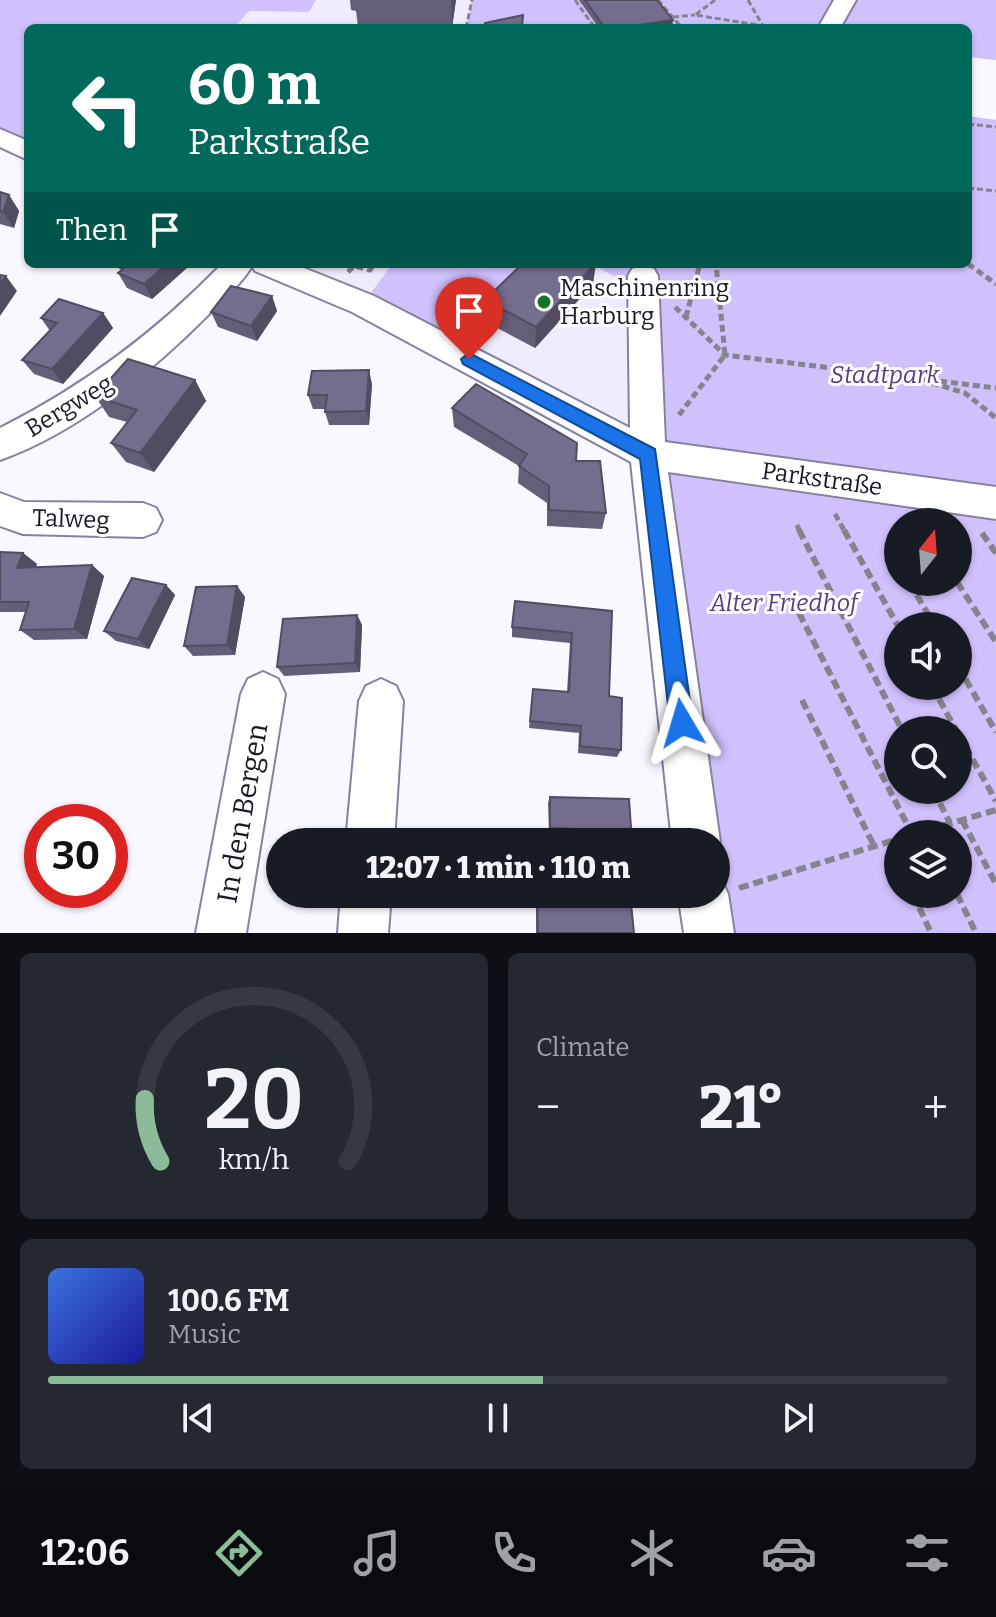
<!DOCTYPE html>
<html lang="en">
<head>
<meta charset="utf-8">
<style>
  body { margin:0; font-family:Bitter,serif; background:#242831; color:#f1f3f6; height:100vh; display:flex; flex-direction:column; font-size:30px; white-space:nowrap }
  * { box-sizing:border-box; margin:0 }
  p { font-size:26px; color:#9ea1a6 }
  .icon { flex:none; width:44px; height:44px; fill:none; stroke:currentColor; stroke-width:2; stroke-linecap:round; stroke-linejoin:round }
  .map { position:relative; height:933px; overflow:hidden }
  .panel { display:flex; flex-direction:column; gap:20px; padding:20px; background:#0d0f14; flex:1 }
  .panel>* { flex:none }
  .banner { position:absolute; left:24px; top:24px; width:948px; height:244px; border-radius:12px; box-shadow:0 2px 6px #0004; background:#00695c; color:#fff; overflow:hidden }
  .needle { width:52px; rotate:17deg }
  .tools { position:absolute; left:884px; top:508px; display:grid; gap:16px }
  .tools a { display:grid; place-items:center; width:88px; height:88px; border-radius:50%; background:#171b24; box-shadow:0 2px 6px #0004; font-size:40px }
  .speed { position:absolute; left:24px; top:804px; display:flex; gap:16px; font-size:40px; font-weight:700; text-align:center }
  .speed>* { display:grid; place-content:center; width:104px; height:104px; border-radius:50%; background:#171b24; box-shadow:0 2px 6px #0004; line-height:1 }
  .speed .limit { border:12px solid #d22; background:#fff; color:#111 }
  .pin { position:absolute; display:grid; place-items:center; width:68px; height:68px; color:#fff; margin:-82px -34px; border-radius:50% 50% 50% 0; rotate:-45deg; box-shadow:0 0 8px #0007 }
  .pin .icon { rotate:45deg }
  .me { position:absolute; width:88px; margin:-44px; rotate:353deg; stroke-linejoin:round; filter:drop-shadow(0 0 6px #0008) }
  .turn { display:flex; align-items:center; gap:28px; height:168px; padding:0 32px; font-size:36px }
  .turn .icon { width:104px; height:104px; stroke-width:2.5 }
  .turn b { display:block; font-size:56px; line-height:68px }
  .then { display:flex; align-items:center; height:76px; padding:0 32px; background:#0003; gap:16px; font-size:30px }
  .big { font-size:60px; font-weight:800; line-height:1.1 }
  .panel .tile { flex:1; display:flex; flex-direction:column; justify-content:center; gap:12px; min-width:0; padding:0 28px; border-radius:12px; background:#242831 }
  .panel .dial { align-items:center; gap:0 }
  .dial svg { height:208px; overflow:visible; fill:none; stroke:#363941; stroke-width:7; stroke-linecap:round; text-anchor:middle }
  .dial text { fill:#f1f3f6; stroke:none }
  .song { display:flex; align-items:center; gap:24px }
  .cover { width:96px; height:96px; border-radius:12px; background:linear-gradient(135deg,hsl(220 70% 55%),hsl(240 70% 35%)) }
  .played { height:8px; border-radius:4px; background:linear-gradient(90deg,#8cbb99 55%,#363941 55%) }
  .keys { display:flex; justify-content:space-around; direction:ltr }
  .heat { display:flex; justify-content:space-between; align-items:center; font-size:44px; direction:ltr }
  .panel .tiles { flex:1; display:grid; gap:20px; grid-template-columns:1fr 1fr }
  .tile:last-child { grid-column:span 2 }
  .trip { position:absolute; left:266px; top:828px; width:464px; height:80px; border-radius:40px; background:#171b24; box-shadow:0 2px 6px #0004; font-weight:800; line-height:80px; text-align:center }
  .dock { display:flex; height:128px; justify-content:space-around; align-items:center; background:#090b0e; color:#9ea1a6 }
  .dock .icon { width:56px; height:56px }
  .dock .current { color:#8cbb99 }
  .dock b { font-size:36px; color:#f1f3f6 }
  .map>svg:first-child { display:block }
</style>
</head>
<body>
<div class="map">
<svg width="996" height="933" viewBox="0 0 996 933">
  <rect width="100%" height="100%" fill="#f9f7ff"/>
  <path fill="#f0ecfe" d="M316,0H472L466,28H234L249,11L309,12Z
    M266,264H392L363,304Z
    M525,264H592L643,292L648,454L443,346Z"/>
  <path fill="#d0c1fd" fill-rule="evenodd" d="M0,0H316L309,12L249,11L234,28H28V152L0,137Z
    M472,0H996V60L968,57V28H466Z
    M968,116L996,120V933H709L716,894V842L643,293L592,264H968ZM898,522H958V582H898ZM898,626H958V686H898ZM898,730H958V790H898ZM898,834H958V894H898Z
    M392,264H525L443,346L363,304Z"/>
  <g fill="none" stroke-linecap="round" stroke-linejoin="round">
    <defs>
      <path id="minor" d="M834,0H856L840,28H818Z
        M0,129L28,141V160L0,147Z
        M222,264H294L374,296L630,428L628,276L632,269L643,265L654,269L658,276L665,442L996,487V519L668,472L720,842L716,851V842H672L631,462L352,312L255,271L252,266C242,283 225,298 211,312C155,369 77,433 0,460V428C84,386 156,332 222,264Z
        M0,493L24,502L143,503L156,508L162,520L156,532L143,537L23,534L0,526Z
        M263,672L278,679L285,694L246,933H196L241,694L248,679Z
        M381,679L396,686L403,701L394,842H346L359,701L366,686Z
        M716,875L720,877L728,894L734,933H684L678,894H716Z
        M341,894H391L388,933H338Z"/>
    </defs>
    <use href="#minor" stroke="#8780a0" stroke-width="4"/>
    <path stroke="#85838d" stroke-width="3" stroke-dasharray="6 3" stroke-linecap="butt" d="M575,0L595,28
      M658,0L682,28
      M715,0L695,15L777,28
      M748,0L763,26
      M673,17L695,15
      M466,28L472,0
      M968,124L996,127
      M968,188L996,191"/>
    <path stroke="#85838d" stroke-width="5" stroke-dasharray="7 4" stroke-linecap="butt" d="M968,264L996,284
      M348,272L354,266L370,270L374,264
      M675,307L725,355L996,388
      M686,317L700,264
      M932,383L965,393L996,418
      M679,415L725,355L716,264
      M835,514L845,532
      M797,525L800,532"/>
    <path stroke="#85838d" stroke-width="6" stroke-dasharray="10 5" stroke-linecap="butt" d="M799,530L902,730
      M844,530L898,626
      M982,533L996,553
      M909,582L935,626
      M957,582L996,642
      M799,613L912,834
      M958,666L996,732
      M932,686L956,730
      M802,700L874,846
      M958,733L996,801
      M933,790L950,823
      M962,820L996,884
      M914,834L996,810
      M890,841L898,860
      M739,888L898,839
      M913,894L931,933
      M957,894L976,933"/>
    <use href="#minor" fill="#fff" fill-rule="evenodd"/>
  </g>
  <path fill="#655e79" d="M350,0H456L452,27H358L356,11L351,10Z
    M579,0H657L672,27L599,28Z
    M0,192L9,195L19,211L14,228L0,224Z
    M112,264H187L188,267L152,299L127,288L118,273L122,270L114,266Z
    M593,284L535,348L486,322L485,300Z
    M272,296L277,311L257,341L218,327L211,312Z
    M103,313L113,328L63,384L34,374L22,360L50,331L41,318Z
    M195,380L206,401L154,472L126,462L111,443L127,422L109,417L95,396Z
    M372,384L369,425H329L325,412V409H313L308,395Z
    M452,408L576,461L606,513L602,529L547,526V503L518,483L519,466L454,427Z
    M0,552L23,553L37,564L36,567L92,565L104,576L87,639L34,640L20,630L26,612H0Z
    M166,585L175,595L149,649L116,641L104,631Z
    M237,586L245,597L235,655L193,656L184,646Z
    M612,611L609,696L621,750L617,757L578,753L579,733L529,728L533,689L567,692L570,643L512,637V627Z
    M357,615L362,625L360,672L284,676L277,667Z
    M550,797L632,842H575V833H549L548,803Z
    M577,894H630L634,933H536V908L537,906H577Z"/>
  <path fill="#524c63" d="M451,0H456L452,27Z
    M673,20L672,27L668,28H619Z
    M9,195L19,211L14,228L3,212Z
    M167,264H187L188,267L152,299L144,284Z
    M595,264H596L593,284L535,348L536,327Z
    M6,276L17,291L0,316V285Z
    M272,296L277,311L257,341L251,326Z
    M103,313L113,328L63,384L52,369Z
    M369,370L372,384L369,425L366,411Z
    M195,380L206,401L154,472L140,453Z
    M23,553L37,564L31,579L17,568Z
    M92,565L104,576L87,639L74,629Z
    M166,585L175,595L149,649L138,639Z
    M237,586L245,597L235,655L227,645Z
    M357,615L362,625L360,672L355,663Z"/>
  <path fill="#756d8d" stroke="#524c63" stroke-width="2" d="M585,0H657L673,20L619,28H605Z
    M523,15L522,28H484L485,23Z
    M0,192L9,195L3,212L0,211Z
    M129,264H167L144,284L118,273Z
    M522,264H595L536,327L485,300Z
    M0,275L6,276L0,285Z
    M231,286L272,296L251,326L211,312Z
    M59,299L103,313L52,369L22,360L57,323L41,318Z
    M128,359L195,380L140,453L111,443L137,410L95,396Z
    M369,370L366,411L325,412L327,395H308L312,371Z
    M476,384L577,443L576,461H600L606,513L549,510V486L519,466L527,454L452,408Z
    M0,552L23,553L17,568L92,565L74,629L20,630L29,602H0Z
    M132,578L166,585L138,639L104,631Z
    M237,586L227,645L184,646L196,587Z
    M515,601L612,611L609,696L622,698L621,750L580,746L581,726L530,721L533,689L569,692L572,633L512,627Z
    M357,615L355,663L277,667L283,619Z
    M550,797L629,799L632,842H578L577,829L550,828Z
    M580,894H630L634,933H538L537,906H580Z"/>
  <path fill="#1a73e8" stroke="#114b97" stroke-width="2" d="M469,353L655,449L693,723L689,731L682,734L674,731L670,723L640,459L463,364L461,359Z"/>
  <circle fill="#117628" stroke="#fff" stroke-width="3" cx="544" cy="302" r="8"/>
  <g text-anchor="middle" stroke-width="6" stroke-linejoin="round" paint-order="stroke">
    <g font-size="24" fill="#1c1926" stroke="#fff" text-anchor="start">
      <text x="560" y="296">Maschinenring<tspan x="560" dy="28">Harburg</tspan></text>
    </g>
    <g font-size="24" font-style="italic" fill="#543d83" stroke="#fff">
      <text x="885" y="383">Stadtpark</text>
      <text x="784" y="611">Alter Friedhof</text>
    </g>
    <g font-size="24" fill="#1c1926" stroke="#fff">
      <text transform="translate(69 406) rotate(-31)" y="8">Bergweg</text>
      <text transform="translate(822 479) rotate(8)" y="8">Parkstraße</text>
      <text transform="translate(71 519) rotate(2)" y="8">Talweg</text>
    </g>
    <g font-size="28" fill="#1c1926" stroke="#fff">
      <text transform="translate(242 813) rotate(-80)" y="10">In den Bergen</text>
    </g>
  </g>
</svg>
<div class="tools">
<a><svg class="needle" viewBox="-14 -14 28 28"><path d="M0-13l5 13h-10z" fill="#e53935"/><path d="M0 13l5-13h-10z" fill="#9ea1a6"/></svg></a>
<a><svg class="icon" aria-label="sound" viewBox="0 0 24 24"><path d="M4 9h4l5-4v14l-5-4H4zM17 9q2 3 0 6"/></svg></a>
<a><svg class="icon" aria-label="search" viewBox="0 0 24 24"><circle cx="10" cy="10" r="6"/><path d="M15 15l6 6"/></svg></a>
<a><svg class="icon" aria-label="layers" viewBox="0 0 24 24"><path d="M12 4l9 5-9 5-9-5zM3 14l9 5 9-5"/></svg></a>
</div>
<div class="speed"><div class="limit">30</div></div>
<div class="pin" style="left:469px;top:359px;background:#d93025"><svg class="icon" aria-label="arrive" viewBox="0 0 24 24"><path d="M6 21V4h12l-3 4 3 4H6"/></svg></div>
<svg class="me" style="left:682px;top:723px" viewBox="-20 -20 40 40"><path d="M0-17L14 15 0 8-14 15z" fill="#1a73e8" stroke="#fff" stroke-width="4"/></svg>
<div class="trip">12:07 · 1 min · 110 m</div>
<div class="banner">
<div class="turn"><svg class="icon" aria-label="left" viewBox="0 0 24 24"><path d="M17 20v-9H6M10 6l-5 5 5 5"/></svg><div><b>60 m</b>Parkstraße</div></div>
<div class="then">Then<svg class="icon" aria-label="arrive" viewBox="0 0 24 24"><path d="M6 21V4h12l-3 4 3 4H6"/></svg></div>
</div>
</div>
<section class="panel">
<div class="tiles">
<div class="tile dial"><svg viewBox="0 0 100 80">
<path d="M14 69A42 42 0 1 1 86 69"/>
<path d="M14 69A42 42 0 0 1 8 45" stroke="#8cbb99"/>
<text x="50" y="56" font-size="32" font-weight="700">20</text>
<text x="50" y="72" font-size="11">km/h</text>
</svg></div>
<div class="tile"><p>Climate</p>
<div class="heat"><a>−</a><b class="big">21°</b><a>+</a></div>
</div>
<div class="tile">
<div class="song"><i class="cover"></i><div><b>100.6 FM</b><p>Music</p></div></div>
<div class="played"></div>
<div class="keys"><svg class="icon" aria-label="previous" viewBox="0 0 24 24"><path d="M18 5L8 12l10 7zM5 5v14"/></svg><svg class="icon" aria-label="pause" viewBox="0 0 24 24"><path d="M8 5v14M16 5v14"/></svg><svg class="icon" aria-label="next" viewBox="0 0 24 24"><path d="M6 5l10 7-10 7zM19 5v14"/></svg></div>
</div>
</div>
</section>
<nav class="dock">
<b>12:06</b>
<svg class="icon current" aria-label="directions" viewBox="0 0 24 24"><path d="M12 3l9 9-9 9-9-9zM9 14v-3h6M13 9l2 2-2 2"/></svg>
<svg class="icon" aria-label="music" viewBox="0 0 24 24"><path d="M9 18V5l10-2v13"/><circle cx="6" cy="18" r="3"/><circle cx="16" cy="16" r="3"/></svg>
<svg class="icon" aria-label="phone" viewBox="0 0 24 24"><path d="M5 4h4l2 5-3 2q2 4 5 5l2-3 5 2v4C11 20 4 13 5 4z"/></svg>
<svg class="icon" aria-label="climate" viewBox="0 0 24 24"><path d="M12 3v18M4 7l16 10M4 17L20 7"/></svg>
<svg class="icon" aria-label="car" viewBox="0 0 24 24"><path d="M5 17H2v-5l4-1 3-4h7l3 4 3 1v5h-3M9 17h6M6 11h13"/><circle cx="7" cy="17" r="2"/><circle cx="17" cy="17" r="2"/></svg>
<svg class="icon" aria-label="filters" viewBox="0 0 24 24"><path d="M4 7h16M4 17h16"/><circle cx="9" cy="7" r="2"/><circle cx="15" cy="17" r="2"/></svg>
</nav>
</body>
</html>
